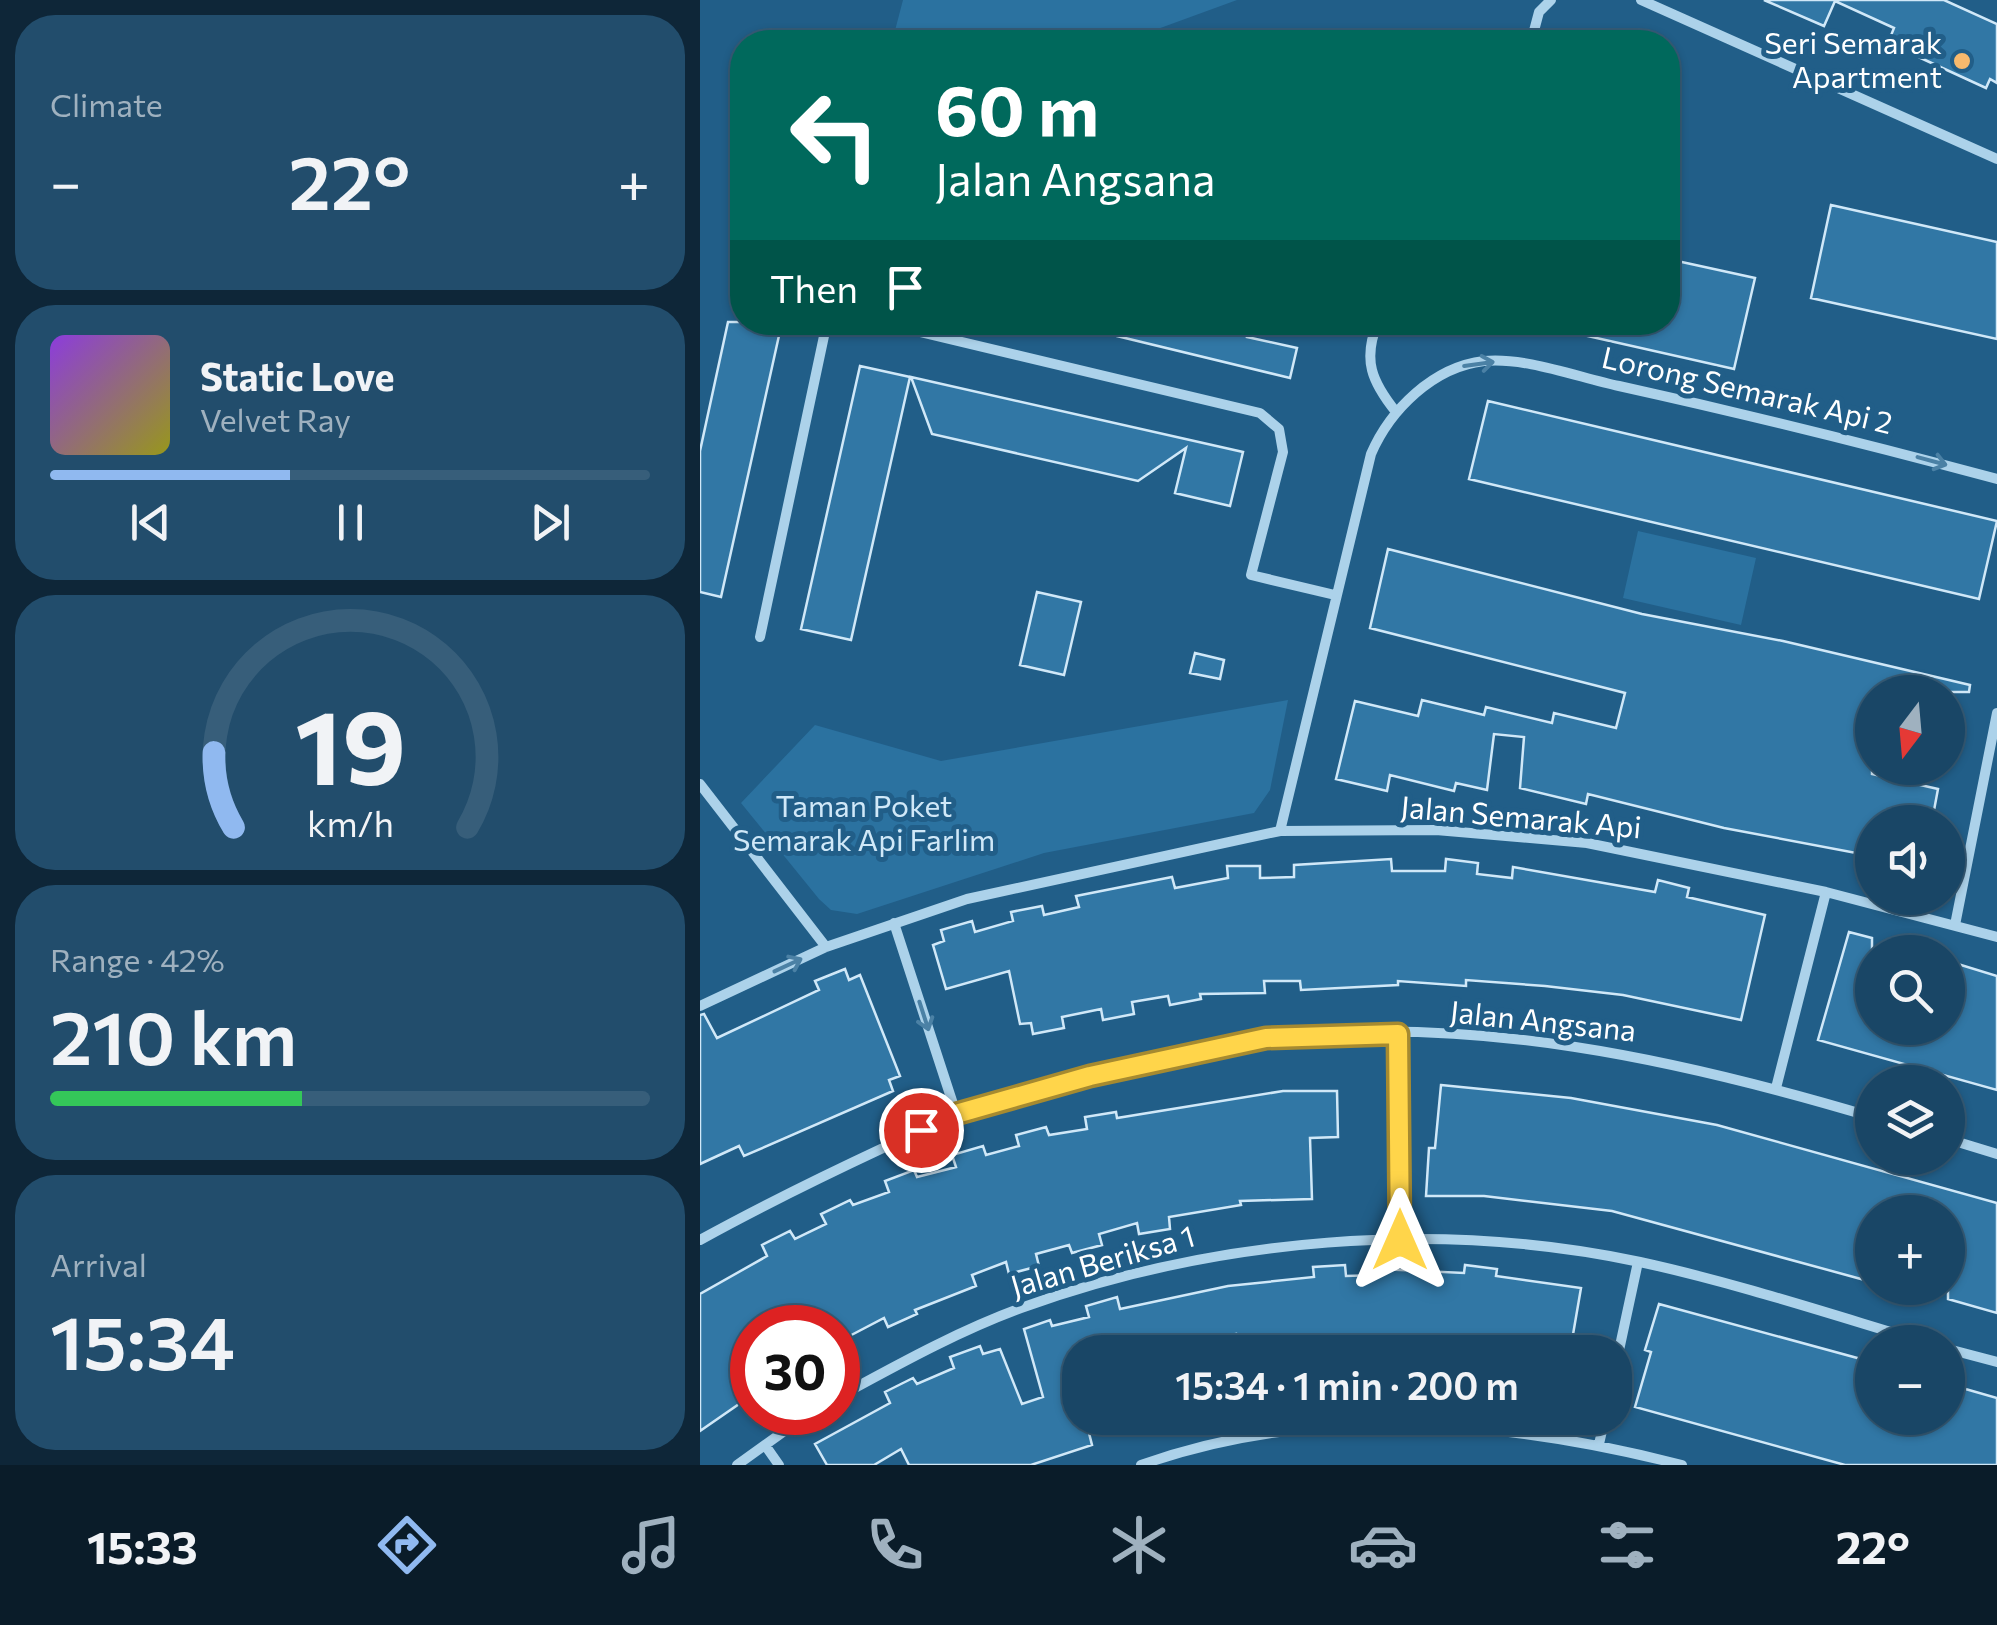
<!DOCTYPE html>
<html lang="en">
<head>
<meta charset="utf-8">
<style>
  body { margin:0; font-family:Commissioner,sans-serif; background:#224d6c; color:#f1f3f6; height:100vh; display:flex; flex-direction:column; font-size:38px; white-space:nowrap }
  * { box-sizing:border-box; margin:0 }
  p { font-size:32px; color:#9fb1bf }
  .icon { flex:none; width:55px; height:55px; fill:none; stroke:currentColor; stroke-width:2; stroke-linecap:round; stroke-linejoin:round }
  .map { position:relative; flex:1; overflow:hidden }
  .panel { display:flex; flex-direction:column; gap:15px; padding:15px; background:#0e2638; width:700px }
  .panel>* { flex:none }
  .guide { position:absolute; left:30px; top:30px; width:950px; height:305px; border-radius:40px; box-shadow:0 2px 8px #0004,0 0 0 2px #375e7a; background:#00695c; color:#fff; overflow:hidden }
  .needle { width:65px; rotate:196deg }
  .controls { position:absolute; left:1155px; top:675px; display:grid; gap:20px }
  .controls a { display:grid; place-items:center; width:110px; height:110px; border-radius:50%; background:#194666; box-shadow:0 2px 8px #0004,0 0 0 2px #375e7a; font-size:50px }
  .speed { position:absolute; left:30px; top:1305px; display:flex; gap:20px; font-size:50px; font-weight:700; text-align:center }
  .speed>* { display:grid; place-content:center; width:130px; height:130px; border-radius:50%; background:#194666; box-shadow:0 2px 8px #0004,0 0 0 2px #375e7a; line-height:1 }
  .speed .limit { border:15px solid #d22; background:#fff; color:#111 }
  .pin { position:absolute; display:grid; place-items:center; width:85px; height:85px; color:#fff; margin:-42px; border:5px solid #fff; border-radius:50%; box-shadow:0 2px 10px #0007 }
  .me { position:absolute; width:110px; margin:-55px; rotate:0deg; stroke-linejoin:round; filter:drop-shadow(0 0 8px #0008) }
  .turn { display:flex; align-items:center; gap:35px; height:210px; padding:0 40px; font-size:45px }
  .turn .icon { width:130px; height:130px; stroke-width:2.5 }
  .turn b { display:block; font-size:70px; line-height:85px }
  .then { display:flex; align-items:center; height:95px; padding:0 40px; background:#0003; gap:20px; font-size:38px }
  .big { font-size:75px; font-weight:600; line-height:1.1 }
  .panel .tile { flex:1; display:flex; flex-direction:column; justify-content:center; gap:15px; min-width:0; padding:0 35px; border-radius:40px; background:#224d6c }
  .panel .dial { align-items:center; gap:0 }
  .dial svg { height:260px; overflow:visible; fill:none; stroke:#375e7a; stroke-width:7; stroke-linecap:round; text-anchor:middle }
  .dial text { fill:#f1f3f6; stroke:none }
  .song { display:flex; align-items:center; gap:30px }
  .cover { width:120px; height:120px; border-radius:15px; background:linear-gradient(135deg,hsl(270 70% 55%),hsl(60 70% 35%)) }
  .played { height:10px; border-radius:5px; background:linear-gradient(90deg,#90b9f0 40%,#375e7a 40%) }
  .keys { display:flex; justify-content:space-around; direction:ltr }
  .heat { display:flex; justify-content:space-between; align-items:center; font-size:55px; direction:ltr }
  .charge { height:15px; border-radius:8px; background:linear-gradient(90deg,#34c759 42%,#375e7a 0) }
  .trip { position:absolute; left:362px; top:1335px; width:570px; height:100px; border-radius:40px; background:#194666; box-shadow:0 2px 8px #0004,0 0 0 2px #375e7a; font-weight:600; line-height:100px; text-align:center }
  .dock { display:flex; height:160px; justify-content:space-around; align-items:center; background:#0a1c29; color:#9fb1bf }
  .dock .icon { width:70px; height:70px }
  .dock .current { color:#90b9f0 }
  .dock b { font-size:45px; color:#f1f3f6 }
  main { display:flex; flex:1; min-height:0 }
  .map>svg:first-child { display:block }
</style>
</head>
<body>
<main>
<section class="panel">
<div class="tile"><p>Climate</p>
<div class="heat"><a>−</a><b class="big">22°</b><a>+</a></div>
</div>
<div class="tile">
<div class="song"><i class="cover"></i><div><b>Static Love</b><p>Velvet Ray</p></div></div>
<div class="played"></div>
<div class="keys"><svg class="icon" aria-label="previous" viewBox="0 0 24 24"><path d="M18 5L8 12l10 7zM5 5v14"/></svg><svg class="icon" aria-label="pause" viewBox="0 0 24 24"><path d="M8 5v14M16 5v14"/></svg><svg class="icon" aria-label="next" viewBox="0 0 24 24"><path d="M6 5l10 7-10 7zM19 5v14"/></svg></div>
</div>
<div class="tile dial"><svg viewBox="0 0 100 80">
<path d="M14 69A42 42 0 1 1 86 69"/>
<path d="M14 69A42 42 0 0 1 8 46" stroke="#90b9f0"/>
<text x="50" y="56" font-size="32" font-weight="700">19</text>
<text x="50" y="72" font-size="11">km/h</text>
</svg></div>
<div class="tile"><p>Range · 42%</p><b class="big">210 km</b><div class="charge"></div></div>
<div class="tile"><p>Arrival</p><b class="big">15:34</b></div>
</section>
<div class="map">
<svg width="1297" height="1465" viewBox="0 0 1297 1465">
  <rect width="100%" height="100%" fill="#215e88"/>
  <path fill="#2b72a0" d="M203,0H537L422,42H192Z
    M938,531L1056,558L1041,625L923,598Z
    M588,700L570,790L554,813L344,853L157,914L131,910L119,899L41,803L115,725L241,761Z"/>
  <path fill="#3177a5" stroke="#d0e8f8" stroke-width="2.5" d="M1064,0H1244L1297,24V83L1290,79L1286,88L1188,43L1194,28L1135,1L1124,26Z
    M1131,205L1297,242V339L1111,298Z
    M968,259L1055,278L1034,369L861,330V322H968Z
    M28,322H82L21,597L0,592V451Z
    M392,322H550L547,337L597,348L590,378L392,330Z
    M160,366L210,377L151,640L101,629Z
    M211,377L543,452L530,506L475,493L486,448L438,481L232,434Z
    M788,401L1297,521L1279,599L769,479Z
    M688,549L942,614L1083,641L1270,685L1269,692H1172V774L1238,789L1232,821L1172,822V856L1024,828L888,794L886,804L820,788L824,737L794,734L787,790L756,783L754,791L690,775L687,791L636,779L655,701L718,716L722,700L784,715L786,707L852,723L854,713L916,728L925,693L670,628Z
    M337,592L381,602L364,675L320,665Z
    M495,653L524,660L520,679L490,673Z
    M691,859L692,871H745L746,859L778,863L777,874L812,878L813,867L955,892L958,880L989,888L987,897L1065,915L1041,1020L923,995L845,986L766,980V986L698,981V985L601,990L600,981H564L565,993L500,994L501,999L470,1005L468,996L432,1002L434,1014L403,1020L401,1009L362,1017L364,1028L333,1034L331,1023L320,1024L309,971L246,989L233,945L244,941L241,930L272,921L275,932L313,921L311,912L342,906L344,915L379,907L376,896L472,877L475,888L528,878L527,866H560V878L594,877V865Z
    M1149,932L1172,938V1028H1248V961L1297,976V1090L1118,1040Z
    M145,969L149,980L160,975L177,1018L200,1076L189,1080L193,1091L44,1156L39,1146L0,1164V1015L4,1014L17,1038L119,990L115,981Z
    M741,1085L871,1098L1017,1125L1297,1203V1313L1248,1299V1212H1172V1282L912,1211L784,1196H726L729,1148H735Z
    M583,1091H637L638,1137L610,1138L612,1199L540,1201L541,1205L469,1217L470,1229L439,1234L437,1223L399,1234L402,1245L372,1253L369,1245L336,1254L339,1266L309,1274L306,1262L272,1275L276,1286L215,1310L217,1314L188,1327L184,1318L138,1342V1328H52V1395L0,1431V1294L67,1256L62,1245L90,1231L95,1239L126,1224L121,1214L150,1200L153,1205L189,1192L185,1181L214,1170L217,1177L256,1167L252,1155L283,1146L286,1155L319,1146L316,1135L346,1127L349,1135L387,1129L385,1117L416,1112L417,1118Z
    M645,1265L646,1276L678,1275L679,1269L764,1273L765,1265L797,1269L796,1276L881,1288L870,1352H538L536,1334L436,1352H380V1418H425L426,1422L389,1433L392,1445L331,1465H209L201,1449L174,1465H127L115,1444L190,1403L185,1392L213,1378L217,1384L254,1368L250,1357L280,1346L283,1354L300,1349L322,1404L343,1397L324,1329L350,1320L352,1326L389,1317L386,1306L417,1297L420,1309L528,1286L614,1277L613,1267Z
    M959,1304L1172,1362V1418H1248V1384L1297,1398V1465H1145L935,1407L951,1352L945,1350Z"/>
  <g fill="none" stroke-linecap="round" stroke-linejoin="round">
    <path stroke="#acd2ea" stroke-width="10" d="M941,0L1297,159
      M831,42L839,12L851,0
      M178,322L560,413L579,429L583,452L551,575L635,595
      M678,322C662,360 672,382 696,412
      M60,637L127,322
      M0,784L126,947
      M580,831L671,454C690,410 733,367 784,361C826,357 877,377 919,386C1046,414 1171,445 1297,479
      M194,923L256,1113
      M1255,925L1297,713
      M0,1006L126,947L267,899L580,831L736,830L887,843L1126,892L1297,937
      M698,1034L699,1241
      M1076,1088L1126,892
      M1248,1139L1297,1154
      M0,1240C60,1207 121,1177 183,1148C207,1136 232,1122 258,1113C353,1080 468,1049 568,1038C772,1014 978,1059 1172,1117
      M1248,1349L1297,1362
      M915,1369L938,1262
      M138,1397C197,1365 258,1331 321,1308C515,1238 738,1219 940,1262C1036,1283 1130,1314 1224,1342
      M899,1444L905,1418
      M65,1445L79,1465
      M37,1465L111,1412
      M441,1465C615,1403 807,1420 982,1465"/>
  </g>
  <defs><path id="oneway-shaft" d="M-6 0H5M1.5-3L5.5 0L1.5 3" fill="none" stroke-width="1.6" stroke-linecap="round" stroke-linejoin="round" transform="scale(2.5)"/></defs>
  <g stroke="#4b81a5">
    <use href="#oneway-shaft" transform="translate(779 364) rotate(-8)"/>
    <use href="#oneway-shaft" transform="translate(1232 461) rotate(15)"/>
    <use href="#oneway-shaft" transform="translate(88 965) rotate(-25)"/>
    <use href="#oneway-shaft" transform="translate(224 1016) rotate(72)"/>
  </g>
  <g fill="none" stroke-linecap="round" stroke-linejoin="round">
    <defs>
      <path id="route" d="M221,1130L256,1114L390,1076L566,1038L698,1034L700,1240"/>
    </defs>
    <use href="#route" stroke="#a68a30" stroke-width="25"/>
    <use href="#route" stroke="#ffd54a" stroke-width="18"/>
  </g>
  <circle fill="#f7b96d" stroke="#215e88" stroke-width="4" cx="1262" cy="61" r="10"/>
  <g text-anchor="middle" stroke-width="10" stroke-linejoin="round" paint-order="stroke">
    <g font-size="30" fill="#fff" stroke="#215e88" text-anchor="end">
      <text x="1242" y="54">Seri Semarak<tspan x="1242" dy="34">Apartment</tspan></text>
    </g>
    <g font-size="30" fill="#fff" stroke="#215e88">
      <text transform="translate(1047 391) rotate(13)" y="10">Lorong Semarak Api 2</text>
      <text transform="translate(821 818) rotate(5)" y="10">Jalan Semarak Api</text>
      <text transform="translate(843 1022) rotate(6)" y="10">Jalan Angsana</text>
      <text transform="translate(403 1262) rotate(-16)" y="10">Jalan Beriksa 1</text>
    </g>
    <g font-size="30" fill="#d0e8f8" stroke="#215e88">
      <text x="164" y="817">Taman Poket<tspan x="164" dy="34">Semarak Api Farlim</tspan></text>
    </g>
  </g>
</svg>
<div class="controls">
<a><svg class="needle" viewBox="-14 -14 28 28"><path d="M0-13l5 13h-10z" fill="#e53935"/><path d="M0 13l5-13h-10z" fill="#9fb1bf"/></svg></a>
<a><svg class="icon" aria-label="sound" viewBox="0 0 24 24"><path d="M4 9h4l5-4v14l-5-4H4zM17 9q2 3 0 6"/></svg></a>
<a><svg class="icon" aria-label="search" viewBox="0 0 24 24"><circle cx="10" cy="10" r="6"/><path d="M15 15l6 6"/></svg></a>
<a><svg class="icon" aria-label="layers" viewBox="0 0 24 24"><path d="M12 4l9 5-9 5-9-5zM3 14l9 5 9-5"/></svg></a>
<a>+</a>
<a>−</a>
</div>
<div class="speed"><div class="limit">30</div></div>
<div class="pin" style="left:221px;top:1130px;background:#d93025"><svg class="icon" aria-label="arrive" viewBox="0 0 24 24"><path d="M6 21V4h12l-3 4 3 4H6"/></svg></div>
<svg class="me" style="left:700px;top:1240px" viewBox="-20 -20 40 40"><path d="M0-17L14 15 0 8-14 15z" fill="#ffd54a" stroke="#fff" stroke-width="4"/></svg>
<div class="trip">15:34 · 1 min · 200 m</div>
<div class="guide">
<div class="turn"><svg class="icon" aria-label="left" viewBox="0 0 24 24"><path d="M17 20v-9H6M10 6l-5 5 5 5"/></svg><div><b>60 m</b>Jalan Angsana</div></div>
<div class="then">Then<svg class="icon" aria-label="arrive" viewBox="0 0 24 24"><path d="M6 21V4h12l-3 4 3 4H6"/></svg></div>
</div>
</div>
</main>
<nav class="dock">
<b>15:33</b>
<svg class="icon current" aria-label="directions" viewBox="0 0 24 24"><path d="M12 3l9 9-9 9-9-9zM9 14v-3h6M13 9l2 2-2 2"/></svg>
<svg class="icon" aria-label="music" viewBox="0 0 24 24"><path d="M9 18V5l10-2v13"/><circle cx="6" cy="18" r="3"/><circle cx="16" cy="16" r="3"/></svg>
<svg class="icon" aria-label="phone" viewBox="0 0 24 24"><path d="M5 4h4l2 5-3 2q2 4 5 5l2-3 5 2v4C11 20 4 13 5 4z"/></svg>
<svg class="icon" aria-label="climate" viewBox="0 0 24 24"><path d="M12 3v18M4 7l16 10M4 17L20 7"/></svg>
<svg class="icon" aria-label="car" viewBox="0 0 24 24"><path d="M5 17H2v-5l4-1 3-4h7l3 4 3 1v5h-3M9 17h6M6 11h13"/><circle cx="7" cy="17" r="2"/><circle cx="17" cy="17" r="2"/></svg>
<svg class="icon" aria-label="filters" viewBox="0 0 24 24"><path d="M4 7h16M4 17h16"/><circle cx="9" cy="7" r="2"/><circle cx="15" cy="17" r="2"/></svg>
<b>22°</b>
</nav>
</body>
</html>
